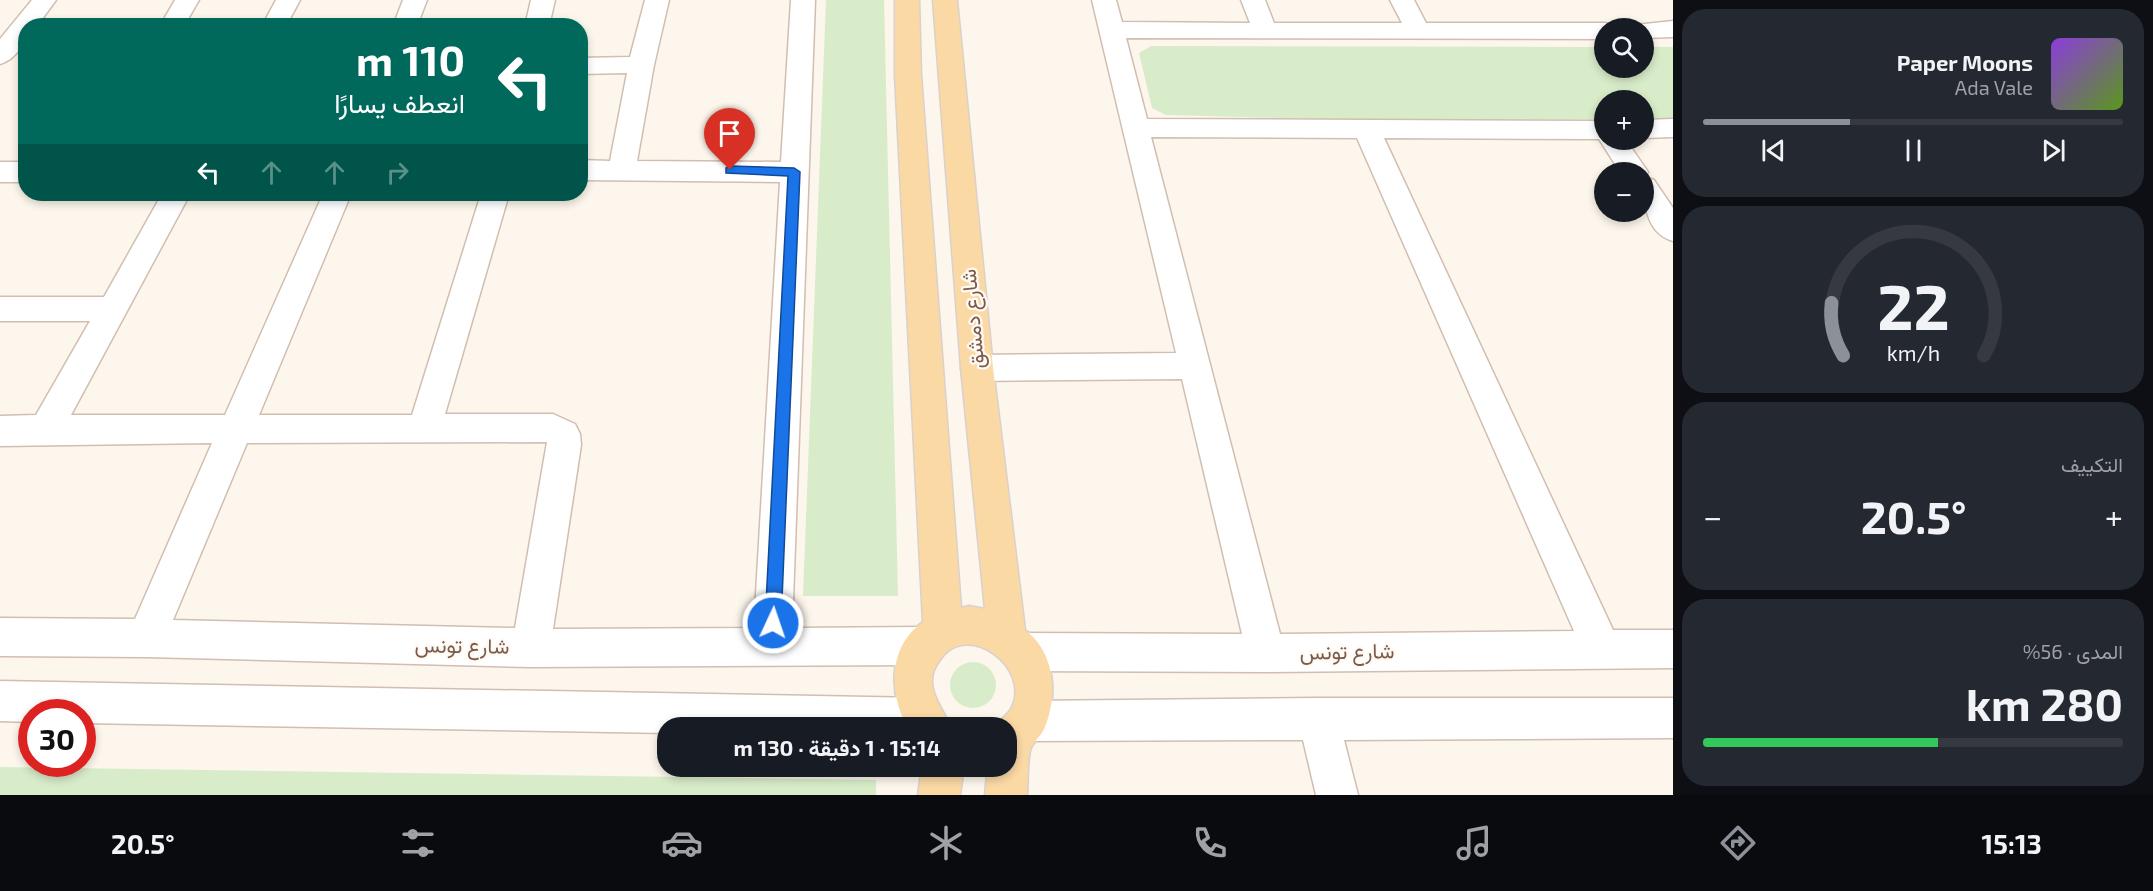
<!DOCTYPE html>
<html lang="ar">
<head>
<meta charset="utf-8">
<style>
  body { margin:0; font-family:"Exo 2",Vazirmatn,sans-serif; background:#242831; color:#f1f3f6; direction:rtl; height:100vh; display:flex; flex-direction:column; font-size:22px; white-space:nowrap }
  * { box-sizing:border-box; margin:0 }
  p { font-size:20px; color:#9ea1a6 }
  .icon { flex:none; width:33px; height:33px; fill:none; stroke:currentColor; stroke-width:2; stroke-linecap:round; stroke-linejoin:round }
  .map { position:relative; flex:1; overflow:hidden; direction:ltr }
  .side { display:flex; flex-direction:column; gap:9px; padding:9px; background:#0d0f14; width:480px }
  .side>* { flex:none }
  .guide { position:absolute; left:18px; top:18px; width:570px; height:183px; border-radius:24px; box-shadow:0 3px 9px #0003; direction:rtl; background:#00695c; color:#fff; overflow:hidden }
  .controls { position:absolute; left:1594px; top:18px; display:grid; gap:12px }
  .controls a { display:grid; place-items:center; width:60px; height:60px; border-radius:50%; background:#171b24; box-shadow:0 3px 9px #0003; font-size:30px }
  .speed { position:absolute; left:18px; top:699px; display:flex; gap:12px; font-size:30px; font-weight:700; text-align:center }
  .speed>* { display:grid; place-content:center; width:78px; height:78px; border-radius:50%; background:#171b24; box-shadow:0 3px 9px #0003; line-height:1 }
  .speed .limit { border:9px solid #d22; background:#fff; color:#111 }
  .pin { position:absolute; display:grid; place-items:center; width:51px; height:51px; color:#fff; margin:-62px -26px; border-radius:50% 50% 50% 0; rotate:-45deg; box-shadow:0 0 6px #0007 }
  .pin .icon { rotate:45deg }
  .me { position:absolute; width:66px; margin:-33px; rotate:3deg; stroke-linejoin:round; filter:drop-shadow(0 0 4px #0008) }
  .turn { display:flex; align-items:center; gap:21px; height:126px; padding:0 24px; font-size:27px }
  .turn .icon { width:78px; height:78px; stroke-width:2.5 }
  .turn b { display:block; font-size:42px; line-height:51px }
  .lanes { display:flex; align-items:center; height:57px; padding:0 24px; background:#0003; justify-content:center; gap:30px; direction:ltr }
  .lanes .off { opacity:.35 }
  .big { font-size:45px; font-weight:700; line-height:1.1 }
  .side .widget { flex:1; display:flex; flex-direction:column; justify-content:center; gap:9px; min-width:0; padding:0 21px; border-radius:24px; background:#242831 }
  .side .dial { align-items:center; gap:0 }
  .dial svg { height:156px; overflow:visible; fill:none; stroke:#363941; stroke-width:7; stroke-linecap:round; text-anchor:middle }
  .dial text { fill:#f1f3f6; stroke:none }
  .song { display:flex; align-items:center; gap:18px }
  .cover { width:72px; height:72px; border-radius:9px; background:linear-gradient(135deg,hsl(270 70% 55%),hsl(90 70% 35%)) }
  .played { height:6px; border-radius:3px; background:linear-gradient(90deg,#8c9099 35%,#363941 35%) }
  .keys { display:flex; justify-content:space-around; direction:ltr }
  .heat { display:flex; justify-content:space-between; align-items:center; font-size:33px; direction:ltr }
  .charge { height:9px; border-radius:4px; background:linear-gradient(90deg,#34c759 56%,#363941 0) }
  .trip { position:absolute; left:657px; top:717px; width:360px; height:60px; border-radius:24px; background:#171b24; box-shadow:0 3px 9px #0003; font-weight:700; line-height:60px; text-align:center; direction:rtl }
  .menu { display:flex; height:96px; justify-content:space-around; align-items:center; background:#090b0e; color:#9ea1a6 }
  .menu .icon { width:42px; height:42px }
  .menu .selected { color:#8c9099 }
  .menu b { font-size:27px; color:#f1f3f6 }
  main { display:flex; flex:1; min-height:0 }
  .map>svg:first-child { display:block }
</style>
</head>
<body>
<main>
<section class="side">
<div class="widget">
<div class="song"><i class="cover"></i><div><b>Paper Moons</b><p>Ada Vale</p></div></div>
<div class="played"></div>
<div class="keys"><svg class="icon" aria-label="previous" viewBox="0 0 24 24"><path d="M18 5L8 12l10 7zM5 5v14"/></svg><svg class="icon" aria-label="pause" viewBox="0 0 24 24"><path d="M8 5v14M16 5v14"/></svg><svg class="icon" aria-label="next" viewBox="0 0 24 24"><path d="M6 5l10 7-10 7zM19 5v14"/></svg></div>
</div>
<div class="widget dial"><svg viewBox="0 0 100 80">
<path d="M14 69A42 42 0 1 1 86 69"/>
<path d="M14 69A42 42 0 0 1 8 42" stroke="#8c9099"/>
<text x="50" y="56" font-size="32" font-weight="700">22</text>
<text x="50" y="72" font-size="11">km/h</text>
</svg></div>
<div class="widget"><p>التكييف</p>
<div class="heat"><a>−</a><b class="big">20.5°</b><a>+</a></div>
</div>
<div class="widget"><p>المدى · 56%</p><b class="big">280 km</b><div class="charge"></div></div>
</section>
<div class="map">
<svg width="1673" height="795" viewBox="0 0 1673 795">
  <rect width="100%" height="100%" fill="#fdf6ec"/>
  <path fill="#d8ecc9" d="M826,0H884L898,596H803Z
    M1151,46L1605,47V68H1644V47H1673V119H1644V100H1605V119L1401,121L1166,115L1152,108L1139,53Z
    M950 685a23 23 0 1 1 46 0a23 23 0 1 1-46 0Z
    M0,767L876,780V795H0Z"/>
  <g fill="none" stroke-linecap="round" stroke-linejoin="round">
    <defs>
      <path id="minor" d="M32,0H56L37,26H26C26,42 17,59 0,64V39Z
        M175,0H199L184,26H160Z
        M276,0H300L286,26H262Z
        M403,0H427L417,26H393Z
        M531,0H555L549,26H525Z
        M645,0H669L654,65L637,161L781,162L791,0H815L792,628L923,627L937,632L942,646L937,660L923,665L531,667L146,657L0,656V618L135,619L212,443L0,446V416L36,415L90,321H0V297H104L162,194H190L71,415H225L323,194H351L259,415H412L481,194H509L445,414H553L575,424L580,434L581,445L553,629L754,628L780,182L580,180V160L610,161L627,73L580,74V58L630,57ZM547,442L515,628L173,620L247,443Z
        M1092,0H1116L1122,22L1250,23L1241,0H1265L1274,23H1402L1390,0H1414L1426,23H1605L1614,26L1616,28H1605V39L1126,38L1147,119L1605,121V140H1626L1648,172L1645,177L1654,180L1673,208V241C1643,232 1644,198 1644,172H1620L1599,139L1384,138L1613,630H1673V668L1266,672L1021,671L1007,666L1002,652L1007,638L1021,633L1242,634L1182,379L977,381L966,377L961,368L966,359L977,355L1176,353ZM1151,137L1357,138L1574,631L1280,634Z
        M1673,21V37L1644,38V28H1633L1635,25Z
        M1673,119V137L1644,138V120Z
        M0,162H26V182H0Z
        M0,681L923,698L937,704L943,718L939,728H668V733L82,723V712H32V722L0,721Z
        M1318,698H1673V738L1344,740L1358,795H1316L1303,740L1027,741L1013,735L1007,721L1013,707L1027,701Z"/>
      <path id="major" d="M895,0H919L921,75L961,608L969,606L985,609L961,368L933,0H957L993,368L1025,630C1056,653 1058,697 1044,729C1041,736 1034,741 1031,748C1027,757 1028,784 1027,795H985L988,766H1006V728H991C998,722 1006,717 1011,709C1033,668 967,619 940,660C935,666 932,673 932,681C932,698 945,712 951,728H908C888,694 888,646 923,622L895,75Z
        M922,766H964L960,795H918Z"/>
    </defs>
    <use href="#minor" stroke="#d1beb0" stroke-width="3"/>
    <use href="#major" stroke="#dad1cd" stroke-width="3"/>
    <use href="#minor" fill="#fff" fill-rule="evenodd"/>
    <use href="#major" fill="#fbd9a5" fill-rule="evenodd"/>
  </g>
  <path fill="#1a73e8" stroke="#114b97" stroke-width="1.5" d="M730,166L794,168L800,172L781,623L778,628L773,631L767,628L765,623L788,176L726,173V168Z"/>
  <g text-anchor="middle" stroke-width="4.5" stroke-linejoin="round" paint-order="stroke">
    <g font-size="21" fill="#7a5c4d" stroke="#fffaf3">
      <text transform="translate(973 319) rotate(-95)" y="7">شارع دمشق</text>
      <text transform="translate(462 646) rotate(1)" y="7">شارع تونس</text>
      <text transform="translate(1347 652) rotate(-1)" y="7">شارع تونس</text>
    </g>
  </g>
</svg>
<div class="controls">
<a><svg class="icon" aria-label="search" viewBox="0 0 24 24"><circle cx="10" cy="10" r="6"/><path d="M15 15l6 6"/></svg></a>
<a>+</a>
<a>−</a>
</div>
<div class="speed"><div class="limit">30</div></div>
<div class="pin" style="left:730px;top:170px;background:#d93025"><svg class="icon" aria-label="arrive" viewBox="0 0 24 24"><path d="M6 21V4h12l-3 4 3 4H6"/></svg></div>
<svg class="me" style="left:773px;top:623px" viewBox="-20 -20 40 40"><circle r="17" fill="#1a73e8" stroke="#fff" stroke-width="3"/><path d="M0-11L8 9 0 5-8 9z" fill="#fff"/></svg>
<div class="trip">15:14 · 1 دقيقة · 130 m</div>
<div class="guide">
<div class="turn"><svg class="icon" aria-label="left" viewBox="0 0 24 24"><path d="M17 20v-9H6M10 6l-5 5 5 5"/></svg><div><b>110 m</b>انعطف يسارًا</div></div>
<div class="lanes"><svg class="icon" aria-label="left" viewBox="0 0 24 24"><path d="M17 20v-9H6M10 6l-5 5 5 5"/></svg><svg class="icon off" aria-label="ahead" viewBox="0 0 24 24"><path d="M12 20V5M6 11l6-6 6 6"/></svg><svg class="icon off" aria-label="ahead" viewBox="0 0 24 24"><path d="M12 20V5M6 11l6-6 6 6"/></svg><svg class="icon off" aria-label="right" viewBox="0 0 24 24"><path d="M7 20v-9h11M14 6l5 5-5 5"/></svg></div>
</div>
</div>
</main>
<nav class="menu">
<b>15:13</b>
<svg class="icon selected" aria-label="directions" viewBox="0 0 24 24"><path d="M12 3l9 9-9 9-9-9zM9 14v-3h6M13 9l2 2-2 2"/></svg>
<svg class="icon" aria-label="music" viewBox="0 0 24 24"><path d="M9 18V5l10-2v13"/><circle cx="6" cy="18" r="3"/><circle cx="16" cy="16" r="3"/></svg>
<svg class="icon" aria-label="phone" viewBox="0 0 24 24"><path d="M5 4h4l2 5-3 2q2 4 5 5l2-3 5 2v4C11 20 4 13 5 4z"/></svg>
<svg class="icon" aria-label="climate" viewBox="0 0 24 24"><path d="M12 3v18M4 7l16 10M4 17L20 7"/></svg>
<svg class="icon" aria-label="car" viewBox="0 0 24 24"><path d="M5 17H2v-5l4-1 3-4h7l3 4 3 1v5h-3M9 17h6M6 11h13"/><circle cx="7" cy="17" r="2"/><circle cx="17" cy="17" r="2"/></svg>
<svg class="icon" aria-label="filters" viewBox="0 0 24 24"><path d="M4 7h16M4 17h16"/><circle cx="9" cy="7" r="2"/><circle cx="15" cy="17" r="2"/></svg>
<b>20.5°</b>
</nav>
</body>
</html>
